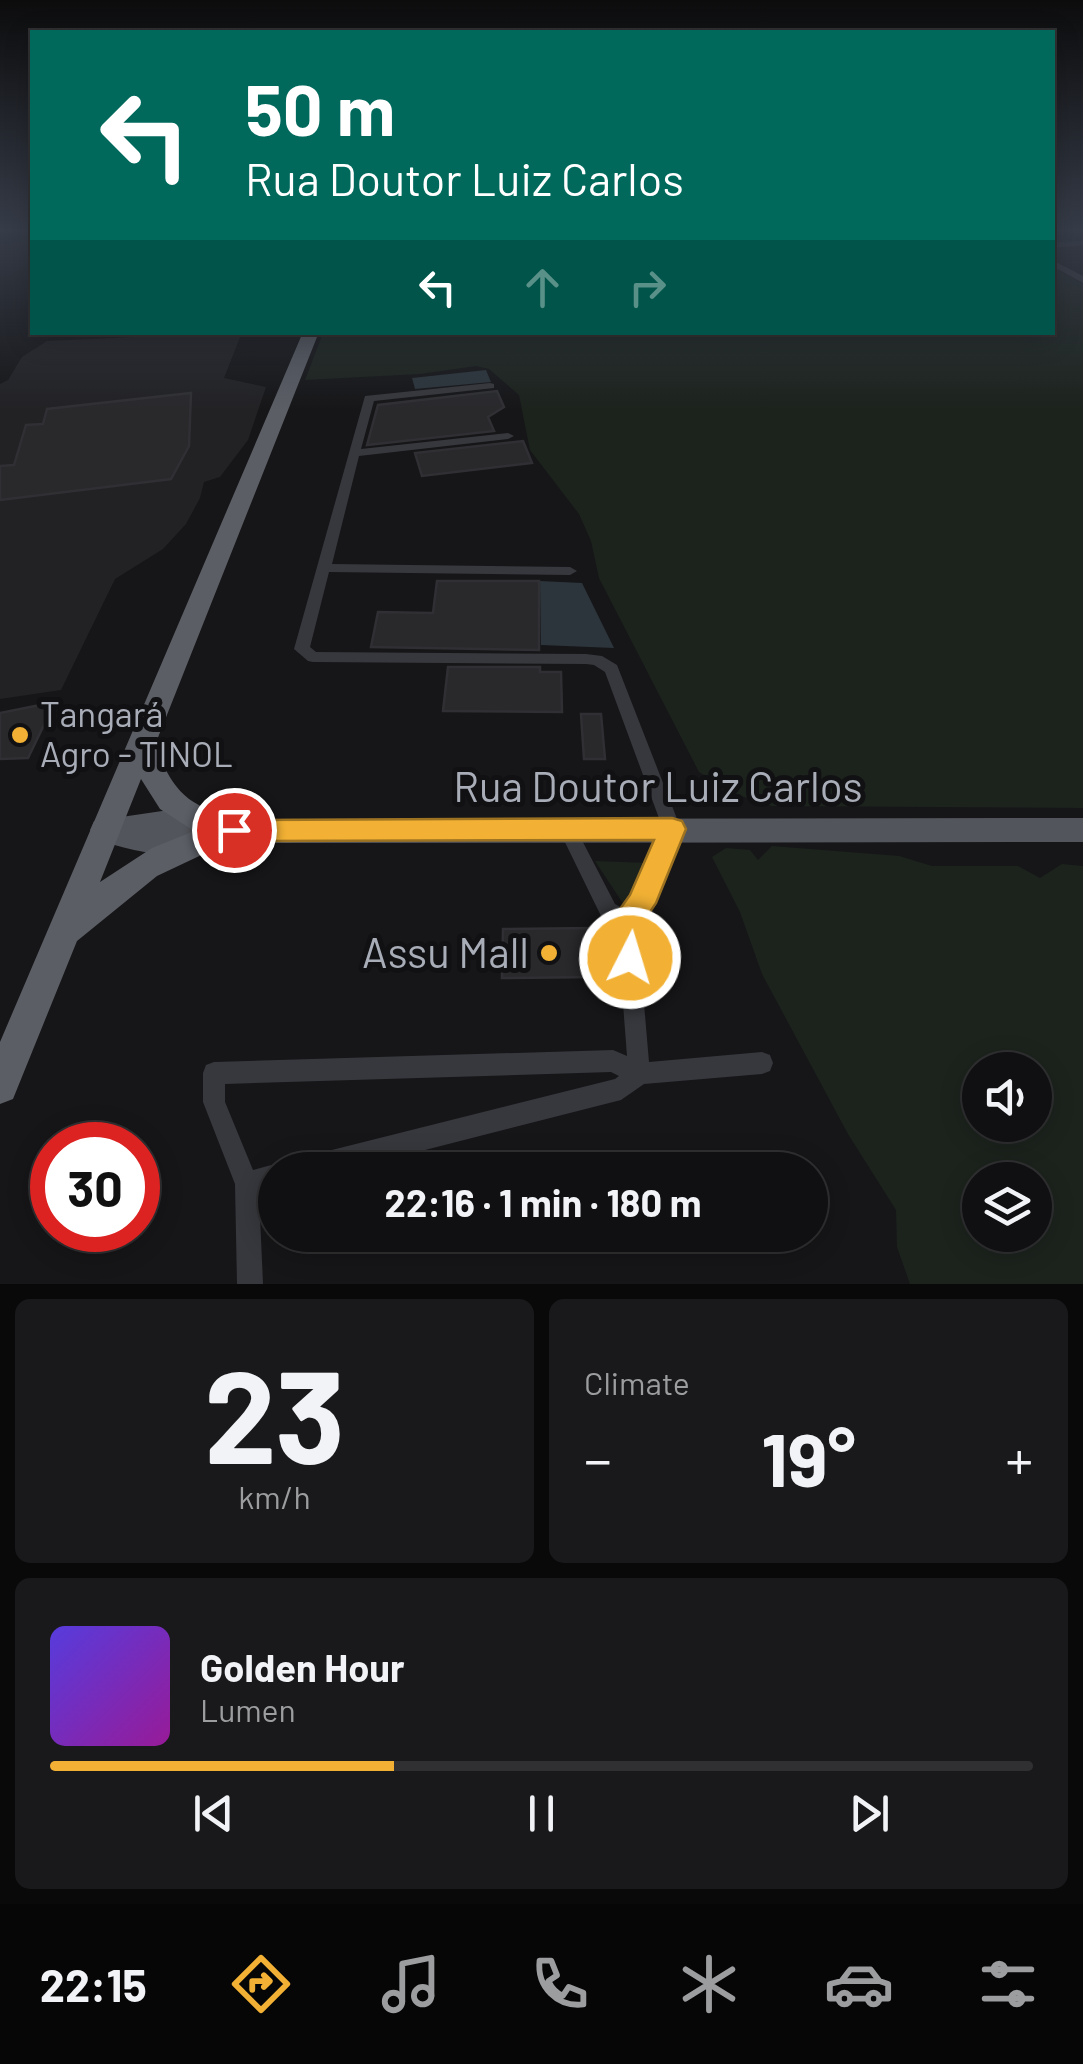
<!DOCTYPE html>
<html lang="en">
<head>
<meta charset="utf-8">
<style>
  body { margin:0; font-family:Barlow,sans-serif; background:#19191b; color:#f1f3f6; height:100vh; display:flex; flex-direction:column; font-size:38px; white-space:nowrap }
  * { box-sizing:border-box; margin:0 }
  p { font-size:32px; color:#9c9d9f }
  .icon { flex:none; width:55px; height:55px; fill:none; stroke:currentColor; stroke-width:2; stroke-linecap:round; stroke-linejoin:round }
  .map { position:relative; height:1284px; overflow:hidden }
  .panel { display:flex; flex-direction:column; gap:15px; padding:15px; background:#09090a; flex:1 }
  .panel>* { flex:none }
  .banner { position:absolute; left:30px; top:30px; width:1025px; height:305px; border-radius:0px; box-shadow:0 5px 25px #0003,0 0 0 2px #303032; background:#00695c; color:#fff; overflow:hidden }
  .tools { position:absolute; left:962px; top:1052px; display:grid; gap:20px }
  .tools a { display:grid; place-items:center; width:90px; height:90px; border-radius:50%; background:#101012; box-shadow:0 5px 25px #0003,0 0 0 2px #303032; font-size:50px }
  .speed { position:absolute; left:30px; top:1122px; display:flex; gap:20px; font-size:50px; font-weight:700; text-align:center }
  .speed>* { display:grid; place-content:center; width:130px; height:130px; border-radius:50%; background:#101012; box-shadow:0 5px 25px #0003,0 0 0 2px #303032; line-height:1 }
  .speed .limit { border:15px solid #d22; background:#fff; color:#111 }
  .pin { position:absolute; display:grid; place-items:center; width:85px; height:85px; color:#fff; margin:-42px; border:5px solid #fff; border-radius:50%; box-shadow:0 2px 10px #0007 }
  .me { position:absolute; width:110px; margin:-55px; rotate:5deg; stroke-linejoin:round; filter:drop-shadow(0 0 8px #0008) }
  .turn { display:flex; align-items:center; gap:35px; height:210px; padding:0 50px; font-size:45px }
  .turn .icon { width:130px; height:130px; stroke-width:2.5 }
  .turn b { display:block; font-size:70px; line-height:85px }
  .lanes { display:flex; align-items:center; height:95px; padding:0 50px; background:#0003; justify-content:center; gap:50px; direction:ltr }
  .lanes .off { opacity:.35 }
  .big { font-size:75px; font-weight:700; line-height:1.1 }
  .panel .widget { flex:1; display:flex; flex-direction:column; justify-content:center; gap:15px; min-width:0; padding:0 35px; border-radius:15px; background:#19191b }
  .panel .dial { align-items:center; gap:0 }
  .dial b { font-size:130px; line-height:1 }
  .song { display:flex; align-items:center; gap:30px }
  .cover { width:120px; height:120px; border-radius:15px; background:linear-gradient(135deg,hsl(250 70% 55%),hsl(300 70% 35%)) }
  .played { height:10px; border-radius:5px; background:linear-gradient(90deg,#f2b134 35%,#303032 35%) }
  .keys { display:flex; justify-content:space-around; direction:ltr }
  .heat { display:flex; justify-content:space-between; align-items:center; font-size:55px; direction:ltr }
  .panel .tiles { flex:1; display:grid; gap:15px; grid-template-columns:1fr 1fr }
  .widget:last-child { grid-column:span 2 }
  .trip { position:absolute; left:258px; top:1152px; width:570px; height:100px; border-radius:50px; background:#101012; box-shadow:0 5px 25px #0003,0 0 0 2px #303032; font-weight:700; line-height:100px; text-align:center }
  .tabs { display:flex; height:160px; justify-content:space-around; align-items:center; background:#060607; color:#9c9d9f }
  .tabs .icon { width:70px; height:70px }
  .tabs .active { color:#f2b134 }
  .tabs b { font-size:45px; color:#f1f3f6 }
  .map>svg:first-child { display:block }
</style>
</head>
<body>
<div class="map">
<svg width="1083" height="1284" viewBox="0 0 1083 1284">
  <rect width="100%" height="100%" fill="#161618"/>
  <path fill="#222225" d="M242,332L224,378L266,387L248,440L220,477L204,482L200,498L186,524L163,549L115,579L61,690L0,699V384L8,380L22,357L47,341Z"/>
  <path fill="#1c231d" fill-rule="evenodd" d="M1053,267L1083,284V808L772,806L735,794L699,772L599,578L591,541L579,514L530,450L519,395L489,369L476,366L420,374L305,380L323,333L1052,332Z
    M772,846L899,856L932,866H1018L1040,878L1062,864L1083,866V1284H910L897,1247L896,1210L848,1134L762,974L740,912L712,857L726,848L750,850L758,860ZM1035,1070V1125H980V1070ZM1035,1180V1235H980V1180Z
    M595,861L649,863L624,905Z"/>
  <path fill="#2c353c" d="M486,370L491,382L415,389L412,378Z
    M540,581L582,583L614,648L541,645Z"/>
  <path fill="#29292c" stroke="#303034" stroke-width="2.5" d="M497,391L504,407L488,417L494,431L367,445L378,405Z
    M191,393L189,446L171,479L0,500V466L14,465L26,425L43,424L47,409Z
    M523,441L532,463L422,476L415,453Z
    M437,581H539V650L371,647L378,612L433,613Z
    M448,667H540V672H561L562,712L443,711Z
    M55,702L28,758L0,759V713Z
    M581,714H601L605,759H584Z
    M594,928L597,977L502,978L503,929Z"/>
  <g fill="none" stroke-linecap="round" stroke-linejoin="round">
    <path fill="#37383d" fill-rule="evenodd" d="M1083,241V245L1052,248V243Z
      M1052,260L1083,276V283L1052,266Z
      M490,383L494,384V388L374,401L361,449L508,433L514,436L508,439L359,456L332,564L570,567L577,571L570,575L329,572L310,647L316,652L586,654L602,656L617,665L681,829L651,903L637,922L649,1062L762,1052L770,1055L773,1063L770,1071L762,1074L644,1084L621,1100L347,1170H288L292,1162L300,1158L615,1079L619,1076L611,1072L225,1084V1102L253,1170L275,1164L285,1170H275V1188L259,1193L263,1284H237L235,1184L203,1102V1073L206,1065L214,1062L613,1050L627,1056L617,925L601,916L558,828L561,823L567,821L573,823L615,904L624,909L633,898L663,829L605,672L594,665L586,664L313,662L308,661L294,649L365,396Z"/>
    <path fill="#53555c" fill-rule="evenodd" d="M169,810L233,819L1083,818V842L233,843L213,838L210,850C173,862 130,850 94,839L90,830L94,821Z"/>
    <path fill="#5b5e65" fill-rule="evenodd" d="M303,332H319L155,745C163,765 171,785 189,799C200,807 213,810 220,823L212,833L216,841L212,850L157,876L77,941L13,1099L0,1104V1042ZM141,779L160,809L194,831L152,848L100,882Z"/>
  </g>
  <linearGradient id="sky" x2="0" y2="1"><stop stop-color="#0c0c0d"/><stop offset="0.56" stop-color="#363c48"/><stop offset="1" stop-color="#363c48" stop-opacity="0"/></linearGradient>
  <rect width="1083" height="411" fill="url(#sky)"/>
  <path fill="#f2b134" stroke="#9d7322" stroke-width="2.5" d="M672,818L682,821L686,829L656,903L642,924L645,958L641,968L630,972L619,968L614,958L612,920L630,895L654,840L234,841L224,838L220,830L224,823L234,820Z"/>
  <g fill="#f2b134" stroke="#111113" stroke-width="4">
    <circle cx="20" cy="735" r="10"/>
    <circle cx="549" cy="953" r="10"/>
  </g>
  <g text-anchor="middle" stroke-width="10" stroke-linejoin="round" paint-order="stroke">
    <g font-size="35" fill="#a8adb8" stroke="#111113" text-anchor="start">
      <text x="40" y="727">Tangará<tspan x="40" dy="40">Agro - TINOL</tspan></text>
    </g>
    <g font-size="42" fill="#a8adb8" stroke="#111113">
      <text x="658" y="802">Rua Doutor Luiz Carlos</text>
    </g>
    <g font-size="42" fill="#a8adb8" stroke="#111113" text-anchor="end">
      <text x="529" y="968">Assu Mall</text>
    </g>
  </g>
</svg>
<div class="tools">
<a><svg class="icon" aria-label="sound" viewBox="0 0 24 24"><path d="M4 9h4l5-4v14l-5-4H4zM17 9q2 3 0 6"/></svg></a>
<a><svg class="icon" aria-label="layers" viewBox="0 0 24 24"><path d="M12 4l9 5-9 5-9-5zM3 14l9 5 9-5"/></svg></a>
</div>
<div class="speed"><div class="limit">30</div></div>
<div class="pin" style="left:234px;top:830px;background:#d93025"><svg class="icon" aria-label="arrive" viewBox="0 0 24 24"><path d="M6 21V4h12l-3 4 3 4H6"/></svg></div>
<svg class="me" style="left:630px;top:958px" viewBox="-20 -20 40 40"><circle r="17" fill="#f2b134" stroke="#fff" stroke-width="3"/><path d="M0-11L8 9 0 5-8 9z" fill="#fff"/></svg>
<div class="trip">22:16 · 1 min · 180 m</div>
<div class="banner">
<div class="turn"><svg class="icon" aria-label="left" viewBox="0 0 24 24"><path d="M17 20v-9H6M10 6l-5 5 5 5"/></svg><div><b>50 m</b>Rua Doutor Luiz Carlos</div></div>
<div class="lanes"><svg class="icon" aria-label="left" viewBox="0 0 24 24"><path d="M17 20v-9H6M10 6l-5 5 5 5"/></svg><svg class="icon off" aria-label="ahead" viewBox="0 0 24 24"><path d="M12 20V5M6 11l6-6 6 6"/></svg><svg class="icon off" aria-label="right" viewBox="0 0 24 24"><path d="M7 20v-9h11M14 6l5 5-5 5"/></svg></div>
</div>
</div>
<section class="panel">
<div class="tiles">
<div class="widget dial"><b>23</b><p>km/h</p></div>
<div class="widget"><p>Climate</p>
<div class="heat"><a>−</a><b class="big">19°</b><a>+</a></div>
</div>
<div class="widget">
<div class="song"><i class="cover"></i><div><b>Golden Hour</b><p>Lumen</p></div></div>
<div class="played"></div>
<div class="keys"><svg class="icon" aria-label="previous" viewBox="0 0 24 24"><path d="M18 5L8 12l10 7zM5 5v14"/></svg><svg class="icon" aria-label="pause" viewBox="0 0 24 24"><path d="M8 5v14M16 5v14"/></svg><svg class="icon" aria-label="next" viewBox="0 0 24 24"><path d="M6 5l10 7-10 7zM19 5v14"/></svg></div>
</div>
</div>
</section>
<nav class="tabs">
<b>22:15</b>
<svg class="icon active" aria-label="directions" viewBox="0 0 24 24"><path d="M12 3l9 9-9 9-9-9zM9 14v-3h6M13 9l2 2-2 2"/></svg>
<svg class="icon" aria-label="music" viewBox="0 0 24 24"><path d="M9 18V5l10-2v13"/><circle cx="6" cy="18" r="3"/><circle cx="16" cy="16" r="3"/></svg>
<svg class="icon" aria-label="phone" viewBox="0 0 24 24"><path d="M5 4h4l2 5-3 2q2 4 5 5l2-3 5 2v4C11 20 4 13 5 4z"/></svg>
<svg class="icon" aria-label="climate" viewBox="0 0 24 24"><path d="M12 3v18M4 7l16 10M4 17L20 7"/></svg>
<svg class="icon" aria-label="car" viewBox="0 0 24 24"><path d="M5 17H2v-5l4-1 3-4h7l3 4 3 1v5h-3M9 17h6M6 11h13"/><circle cx="7" cy="17" r="2"/><circle cx="17" cy="17" r="2"/></svg>
<svg class="icon" aria-label="filters" viewBox="0 0 24 24"><path d="M4 7h16M4 17h16"/><circle cx="9" cy="7" r="2"/><circle cx="15" cy="17" r="2"/></svg>
</nav>
</body>
</html>
